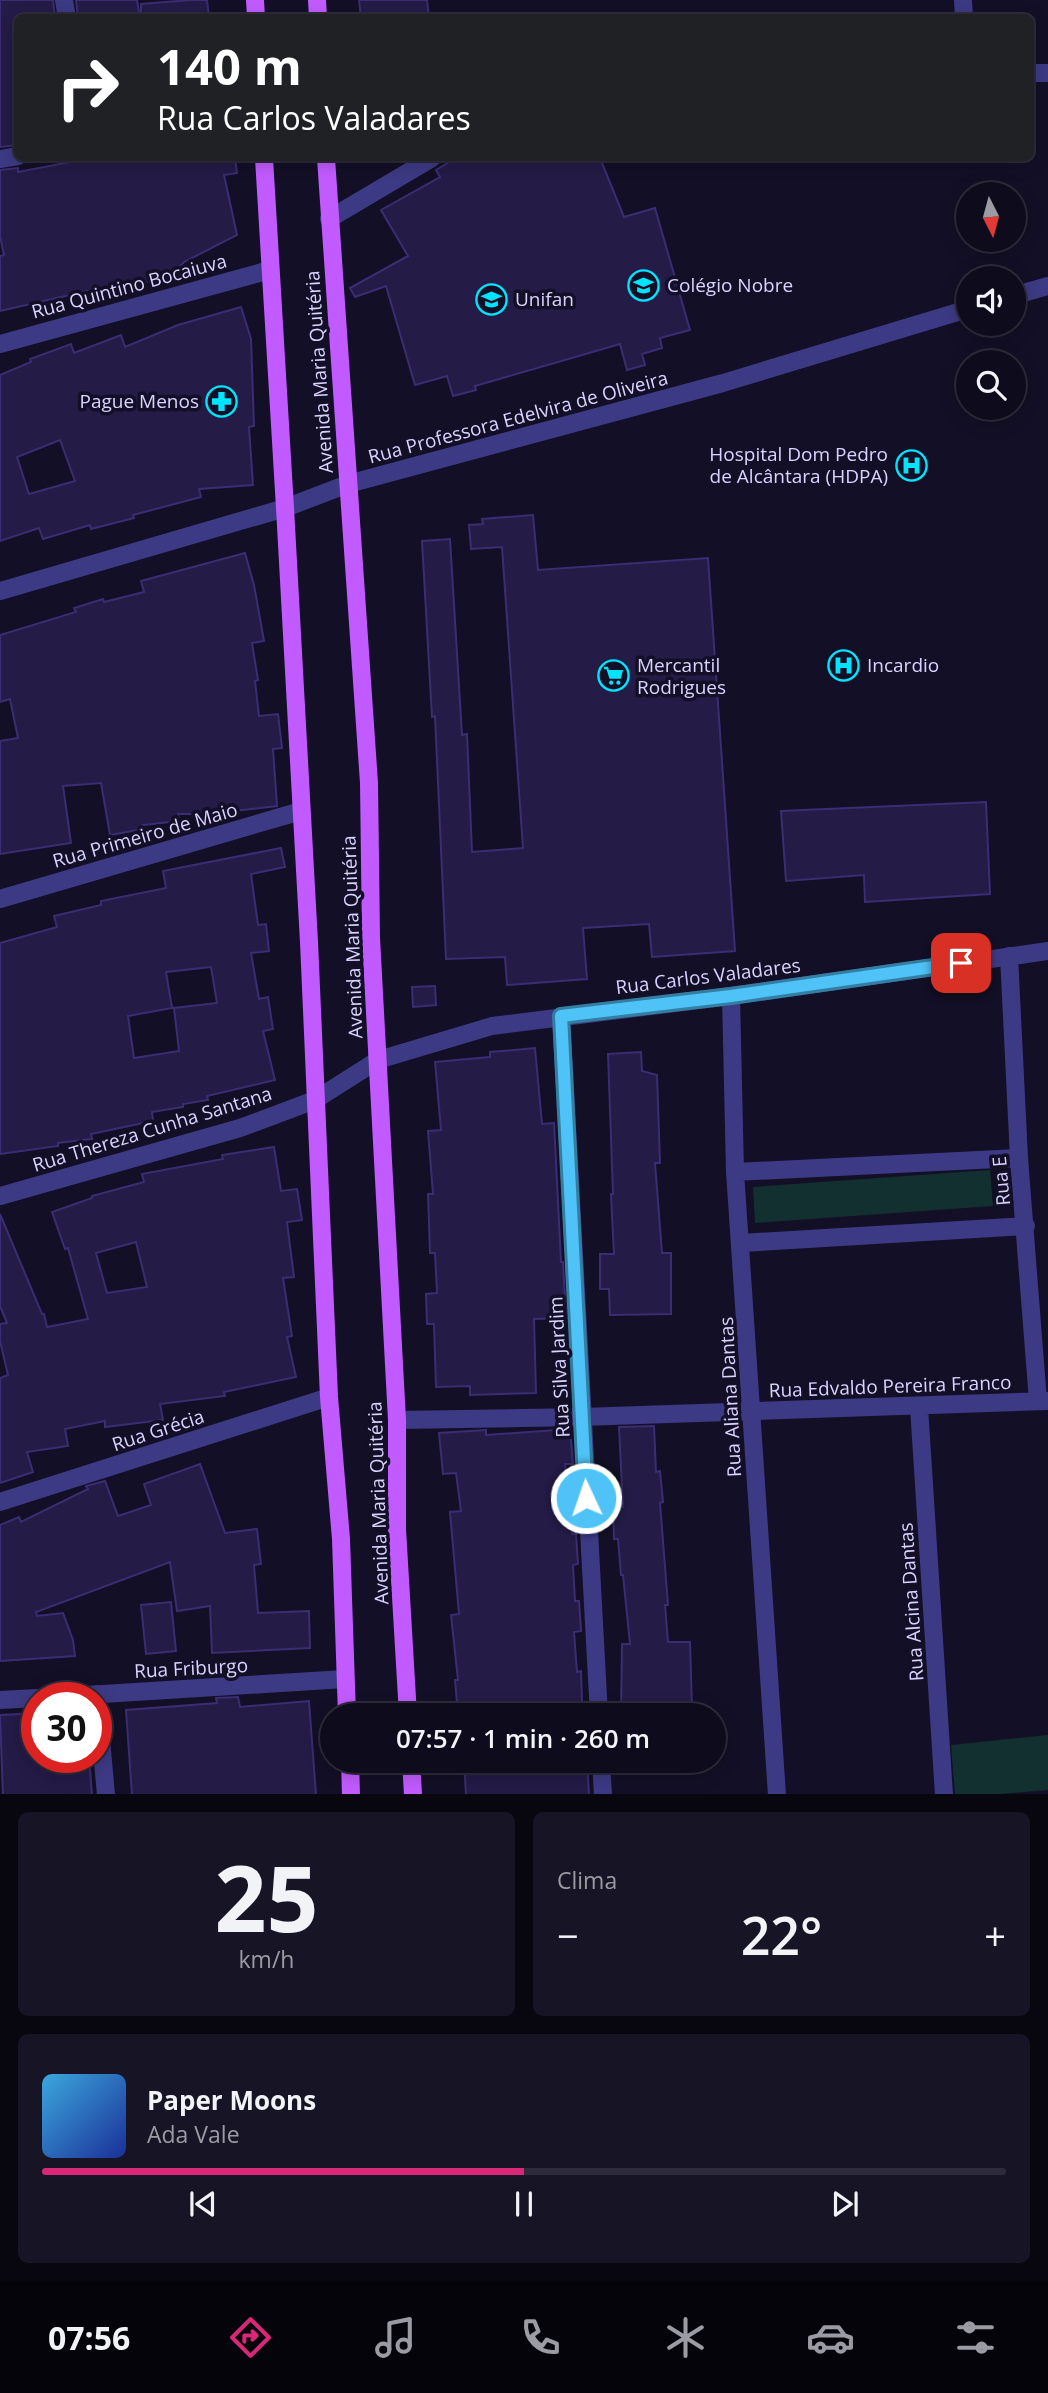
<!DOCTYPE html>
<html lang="pt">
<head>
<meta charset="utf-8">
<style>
  body { margin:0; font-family:"Open Sans",sans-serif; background:#171425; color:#f1f3f6; height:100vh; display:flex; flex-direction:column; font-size:26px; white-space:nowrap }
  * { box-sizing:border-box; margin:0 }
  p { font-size:23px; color:#9b9ba3 }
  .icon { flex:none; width:38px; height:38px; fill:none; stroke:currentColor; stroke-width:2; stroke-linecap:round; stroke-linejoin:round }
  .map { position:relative; height:1794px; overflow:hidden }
  .details { display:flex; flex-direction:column; gap:18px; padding:18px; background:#08060f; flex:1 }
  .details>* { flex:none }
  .top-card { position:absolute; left:14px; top:14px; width:1020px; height:147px; border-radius:10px; box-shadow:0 4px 18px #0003,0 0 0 2px #2e2b3b; background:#202124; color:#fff; overflow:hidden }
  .needle { width:46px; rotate:174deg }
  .fabs { position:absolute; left:956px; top:182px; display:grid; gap:14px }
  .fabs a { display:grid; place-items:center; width:70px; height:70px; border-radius:50%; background:#0e0b1c; box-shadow:0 4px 18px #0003,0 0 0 2px #2e2b3b; font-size:35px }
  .speed { position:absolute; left:21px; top:1682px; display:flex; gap:14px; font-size:35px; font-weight:700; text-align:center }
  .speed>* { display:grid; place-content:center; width:91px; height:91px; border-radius:50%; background:#0e0b1c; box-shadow:0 4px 18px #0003,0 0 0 2px #2e2b3b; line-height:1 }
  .speed .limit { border:10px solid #d22; background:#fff; color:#111 }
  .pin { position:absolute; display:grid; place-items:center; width:60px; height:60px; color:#fff; margin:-30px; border-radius:14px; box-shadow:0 4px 10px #0006 }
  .me { position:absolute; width:77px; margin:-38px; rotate:357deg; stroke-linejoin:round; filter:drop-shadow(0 0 5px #0008) }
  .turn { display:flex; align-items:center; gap:24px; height:147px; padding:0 28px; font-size:32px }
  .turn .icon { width:91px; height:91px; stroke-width:2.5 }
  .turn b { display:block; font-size:49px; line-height:60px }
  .big { font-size:52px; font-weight:600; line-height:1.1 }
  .details .card { flex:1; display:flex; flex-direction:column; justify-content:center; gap:10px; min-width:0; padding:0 24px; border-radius:10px; background:#171425 }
  .details .dial { align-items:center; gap:0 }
  .dial b { font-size:91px; line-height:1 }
  .song { display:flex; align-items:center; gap:21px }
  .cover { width:84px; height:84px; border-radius:10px; background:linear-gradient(135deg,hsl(200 70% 55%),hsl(230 70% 35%)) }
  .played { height:7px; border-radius:4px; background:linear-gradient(90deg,#db2777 50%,#2e2b3b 50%) }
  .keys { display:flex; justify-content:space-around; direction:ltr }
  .heat { display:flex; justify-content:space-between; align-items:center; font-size:38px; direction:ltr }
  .details .tiles { flex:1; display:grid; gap:18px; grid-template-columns:1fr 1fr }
  .card:last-child { grid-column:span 2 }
  .trip { position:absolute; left:320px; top:1703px; width:406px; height:70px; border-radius:35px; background:#0e0b1c; box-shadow:0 4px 18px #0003,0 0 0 2px #2e2b3b; font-weight:600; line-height:70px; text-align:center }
  .dock { display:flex; height:112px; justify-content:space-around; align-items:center; background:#06040b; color:#9b9ba3 }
  .dock .icon { width:49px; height:49px }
  .dock .active { color:#db2777 }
  .dock b { font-size:32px; color:#f1f3f6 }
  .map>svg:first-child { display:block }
</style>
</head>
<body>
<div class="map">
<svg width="1048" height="1795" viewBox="0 0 1048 1795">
  <rect width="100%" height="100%" fill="#130f26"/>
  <path fill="#12302f" d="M990,1170L993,1206L755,1223L753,1187Z
    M1048,1735V1790L1001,1794H955L951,1745Z"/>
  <path fill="#241b47" stroke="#3b2d73" stroke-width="2" fill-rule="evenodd" d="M0,0H53L55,18H18V145L0,147Z
    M76,0H137L140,18H78Z
    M191,0H207L209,18H141V4Z
    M359,0H427L429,18H361Z
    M81,158H235L237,173L224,175L237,235L184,262L171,276L107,292L105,287L0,311V256L4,255L0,236V170L18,168V172L81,160Z
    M456,158H600L624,217L655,208L690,330L660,338L662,348L642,354L645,365L627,370L620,344L475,386L476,390L453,396L447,376L415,385L386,286L355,297L350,288L408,256L381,210L440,177L436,170Z
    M241,307L251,339L254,426L249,427L253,485L199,489L201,497L133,515L134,518L91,529L90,525L43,539L39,528L0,541V375L31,362L30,359L71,344L74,353L121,335L125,347L178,325ZM60,440L75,481L29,494L17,457Z
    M533,515L538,570L708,558L735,951L652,957L649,924L583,928L587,979L507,985L505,957L446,959L435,716L432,717L422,541L450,539L462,735L467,734L472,852L523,848L502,547L471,549L469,525L483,524L482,519Z
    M245,553L254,585L264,641L252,643L258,680L255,681L259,716L278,714L282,748L273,749L277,806L208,814H178L179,821L143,825L144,829L110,835L101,783L63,786L71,843L0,854V741L18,738L10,699L0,702V635L76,612L74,608L103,599L104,602L144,592L141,581Z
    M986,802L990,894L865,902L864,875L786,881L781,811Z
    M281,848L285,867L251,874L258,925L266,924L269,951L251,953L259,999L268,997L273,1029L263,1031L275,1080L207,1096L208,1100L183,1104V1107L152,1112L153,1121L91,1134L92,1139L58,1143V1146L0,1154V943L57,927L54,916L101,905V901L166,888L163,871ZM211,967L217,1003L174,1008L179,1051L134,1058L128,1016L172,1008L166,972Z
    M435,986L436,1005L413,1007L412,987Z
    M535,1048L542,1124L554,1123L561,1262H563L566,1318L534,1319L536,1393L470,1395V1386L436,1387L434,1324H427L426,1294L437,1293L435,1253H430L428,1194H433L428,1131L441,1130L435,1062L490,1057V1052Z
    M641,1052L642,1071L657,1075L660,1163H655L662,1253H671V1314L610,1315L609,1289H600V1254H614L611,1194H613L608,1054Z
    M274,1147L281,1191L297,1189L302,1220L287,1222L294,1277L283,1278L292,1336L287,1337L296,1377L224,1392L225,1396L160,1404L163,1420L105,1427V1421L65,1429L68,1446L27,1452L33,1472L0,1483V1378L8,1375L0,1341V1324L7,1323L0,1306V1214L42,1314H44L47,1327L88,1319L68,1248L65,1249L52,1212L92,1198V1196L144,1182L142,1174L223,1159L222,1155ZM136,1242L147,1287L107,1293L96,1253Z
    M654,1426L656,1472L660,1471L663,1502L660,1503L668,1605H665L668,1642H690L692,1708L621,1712L622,1644H630L623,1575H621L618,1539H614L613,1508L623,1507L619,1427Z
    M570,1429L573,1464H565L572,1534H576L578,1564L573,1565L575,1601H579L581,1631L574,1632L577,1672L581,1671L582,1702L576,1703L577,1715H458L455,1680H458L451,1615L459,1614L450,1512L461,1511L456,1473L443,1474L439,1433L486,1430V1435Z
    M200,1464L225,1533L257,1529L261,1564L254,1565L258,1613L309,1611L310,1648L212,1653L210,1606L177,1611L170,1562L36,1612L37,1616L63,1613L73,1640L75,1656L0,1661V1525L19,1517L21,1522L88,1489L86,1486L105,1481L118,1516L151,1505L144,1484Z
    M171,1602L176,1651L146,1654L141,1605Z
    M238,1697L240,1707L309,1701L316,1795H132L126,1710L217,1703L216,1698Z
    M37,1713V1757H89L92,1795H3L0,1715Z
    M464,1760H587L589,1795H466Z"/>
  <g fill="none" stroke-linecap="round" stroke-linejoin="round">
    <path stroke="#3d3a85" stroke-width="18" d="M64,0L67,18
      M963,0L964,18
      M1031,73H1048
      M0,159L18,156
      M329,219L432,158
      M1013,296L1048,286
      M0,344L270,270
      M0,591L285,508L348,484L723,383L968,309
      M0,899L301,811
      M1009,956L1019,1158L1038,1401
      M731,996L735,1172L777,1795
      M561,1016L599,1715
      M735,1172L1019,1158
      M0,1196L240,1128L315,1100L378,1060L492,1026L731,996L1048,951
      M741,1243L1026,1226
      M919,1407L944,1795
      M397,1420L582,1417L1048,1401
      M0,1502L329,1397
      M97,1694L106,1795
      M38,1698L345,1679
      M0,1700L37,1698
      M601,1760L603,1795"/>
    <path stroke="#c25bff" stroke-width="18" d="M255,0L256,18
      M317,0L318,18
      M264,158L285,508L309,942L329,1397L341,1539L347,1715
      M326,158L369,783L371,938L397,1420V1529L408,1715
      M350,1760L351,1795
      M411,1760L413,1795"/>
  </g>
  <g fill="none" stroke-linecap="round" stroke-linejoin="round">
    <defs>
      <path id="route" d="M586,1498L561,1016L731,996L961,963"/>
    </defs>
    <use href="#route" stroke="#337fa1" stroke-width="18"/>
    <use href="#route" stroke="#4fc3f7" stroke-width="12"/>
  </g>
  <defs>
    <symbol id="school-ring" viewBox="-11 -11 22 22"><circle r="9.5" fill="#130f26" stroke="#00e5ff" stroke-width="1.5"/><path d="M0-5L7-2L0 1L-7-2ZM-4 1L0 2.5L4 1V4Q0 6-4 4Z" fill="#00e5ff"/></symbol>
    <symbol id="university-ring" viewBox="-11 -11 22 22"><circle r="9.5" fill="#130f26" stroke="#00e5ff" stroke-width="1.5"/><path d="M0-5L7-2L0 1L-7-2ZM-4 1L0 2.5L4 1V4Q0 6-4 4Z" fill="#00e5ff"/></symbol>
    <symbol id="pharmacy-ring" viewBox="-11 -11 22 22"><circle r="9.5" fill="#130f26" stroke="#00e5ff" stroke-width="1.5"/><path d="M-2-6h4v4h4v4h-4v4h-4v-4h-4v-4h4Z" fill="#00e5ff"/></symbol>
    <symbol id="hospital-ring" viewBox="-11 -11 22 22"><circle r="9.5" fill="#130f26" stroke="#00e5ff" stroke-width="1.5"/><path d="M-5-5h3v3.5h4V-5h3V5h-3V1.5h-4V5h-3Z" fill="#00e5ff"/></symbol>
    <symbol id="supermarket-ring" viewBox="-11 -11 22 22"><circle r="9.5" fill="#130f26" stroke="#00e5ff" stroke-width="1.5"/><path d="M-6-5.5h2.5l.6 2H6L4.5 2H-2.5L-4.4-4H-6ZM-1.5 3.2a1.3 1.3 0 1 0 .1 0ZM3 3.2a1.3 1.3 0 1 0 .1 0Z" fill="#00e5ff"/></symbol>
  </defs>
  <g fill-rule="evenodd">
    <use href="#school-ring" x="626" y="268" width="35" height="35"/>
    <use href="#university-ring" x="474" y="282" width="35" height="35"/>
    <use href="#pharmacy-ring" x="204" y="384" width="35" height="35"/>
    <use href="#hospital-ring" x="894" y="448" width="35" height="35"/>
    <use href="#hospital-ring" x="826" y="648" width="35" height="35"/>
    <use href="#supermarket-ring" x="596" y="658" width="35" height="35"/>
  </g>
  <g text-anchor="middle" stroke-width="7" stroke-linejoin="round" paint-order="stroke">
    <g font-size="19" fill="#d9d4ff" stroke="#130f26" text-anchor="start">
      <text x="667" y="292">Colégio Nobre</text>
      <text x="515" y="306">Unifan</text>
      <text x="199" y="408" text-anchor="end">Pague Menos</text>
      <text x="888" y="461" text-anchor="end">Hospital Dom Pedro<tspan x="888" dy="22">de Alcântara (HDPA)</tspan></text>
      <text x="637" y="672">Mercantil<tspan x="637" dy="22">Rodrigues</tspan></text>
      <text x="867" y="672">Incardio</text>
    </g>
    <g font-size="19" fill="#d9d4ff" stroke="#130f26">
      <text transform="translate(129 286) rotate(-15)" y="7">Rua Quintino Bocaiuva</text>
      <text transform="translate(319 372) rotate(-94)" y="7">Avenida Maria Quitéria</text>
      <text transform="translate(518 417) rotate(-15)" y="7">Rua Professora Edelvira de Oliveira</text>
      <text transform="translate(145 835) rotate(-16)" y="7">Rua Primeiro de Maio</text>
      <text transform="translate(352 937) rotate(-92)" y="7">Avenida Maria Quitéria</text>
      <text transform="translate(708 976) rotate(-7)" y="7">Rua Carlos Valadares</text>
      <text transform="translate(152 1129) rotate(-17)" y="7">Rua Thereza Cunha Santana</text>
      <text transform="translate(1001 1181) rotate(-95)" y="7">Rua E</text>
      <text transform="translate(559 1367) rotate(-93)" y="7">Rua Silva Jardim</text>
      <text transform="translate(890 1386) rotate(-2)" y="7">Rua Edvaldo Pereira Franco</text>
      <text transform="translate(730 1397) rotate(-93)" y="7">Rua Aliana Dantas</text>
      <text transform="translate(158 1430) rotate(-18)" y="7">Rua Grécia</text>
      <text transform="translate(378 1503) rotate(-92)" y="7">Avenida Maria Quitéria</text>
      <text transform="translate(911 1602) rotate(-94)" y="7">Rua Alcina Dantas</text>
      <text transform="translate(191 1668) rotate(-3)" y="7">Rua Friburgo</text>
    </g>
  </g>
</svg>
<div class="fabs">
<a><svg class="needle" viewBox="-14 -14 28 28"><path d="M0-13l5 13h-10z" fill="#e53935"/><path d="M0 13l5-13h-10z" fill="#9b9ba3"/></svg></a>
<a><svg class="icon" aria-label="sound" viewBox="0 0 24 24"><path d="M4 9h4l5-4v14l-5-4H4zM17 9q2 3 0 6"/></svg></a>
<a><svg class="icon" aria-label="search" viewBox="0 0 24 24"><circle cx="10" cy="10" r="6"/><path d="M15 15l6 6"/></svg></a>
</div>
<div class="speed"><div class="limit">30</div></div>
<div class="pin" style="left:961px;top:963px;background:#d93025"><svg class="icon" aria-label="arrive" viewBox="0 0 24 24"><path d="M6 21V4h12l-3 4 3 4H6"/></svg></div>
<svg class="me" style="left:586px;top:1498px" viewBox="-20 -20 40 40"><circle r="17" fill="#4fc3f7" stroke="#fff" stroke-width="3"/><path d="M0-11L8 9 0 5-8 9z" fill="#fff"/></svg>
<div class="trip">07:57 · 1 min · 260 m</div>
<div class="top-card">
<div class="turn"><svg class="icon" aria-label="right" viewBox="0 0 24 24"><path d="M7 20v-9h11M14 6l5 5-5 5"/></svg><div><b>140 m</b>Rua Carlos Valadares</div></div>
</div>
</div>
<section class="details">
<div class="tiles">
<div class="card dial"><b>25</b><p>km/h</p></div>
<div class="card"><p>Clima</p>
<div class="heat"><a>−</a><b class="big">22°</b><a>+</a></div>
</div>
<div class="card">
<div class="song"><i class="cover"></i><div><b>Paper Moons</b><p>Ada Vale</p></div></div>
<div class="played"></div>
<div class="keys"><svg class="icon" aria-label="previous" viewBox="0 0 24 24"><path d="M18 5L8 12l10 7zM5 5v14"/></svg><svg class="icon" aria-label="pause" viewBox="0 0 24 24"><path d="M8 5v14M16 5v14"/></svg><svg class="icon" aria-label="next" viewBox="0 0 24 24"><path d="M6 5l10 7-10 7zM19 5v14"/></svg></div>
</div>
</div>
</section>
<nav class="dock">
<b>07:56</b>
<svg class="icon active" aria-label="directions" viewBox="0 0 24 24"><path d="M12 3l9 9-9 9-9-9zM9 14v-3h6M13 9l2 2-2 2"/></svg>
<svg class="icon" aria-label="music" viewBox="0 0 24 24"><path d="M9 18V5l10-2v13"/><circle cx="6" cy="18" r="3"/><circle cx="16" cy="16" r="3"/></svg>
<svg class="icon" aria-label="phone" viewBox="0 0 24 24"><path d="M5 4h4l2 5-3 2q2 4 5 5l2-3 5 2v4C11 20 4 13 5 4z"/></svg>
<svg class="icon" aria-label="climate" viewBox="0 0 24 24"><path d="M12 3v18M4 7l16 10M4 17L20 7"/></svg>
<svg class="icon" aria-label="car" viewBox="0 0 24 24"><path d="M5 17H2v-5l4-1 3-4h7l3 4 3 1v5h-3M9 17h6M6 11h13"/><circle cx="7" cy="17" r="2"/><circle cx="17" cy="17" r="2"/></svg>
<svg class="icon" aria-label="filters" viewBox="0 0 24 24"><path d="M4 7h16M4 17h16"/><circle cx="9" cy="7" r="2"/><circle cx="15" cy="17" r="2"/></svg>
</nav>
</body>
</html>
